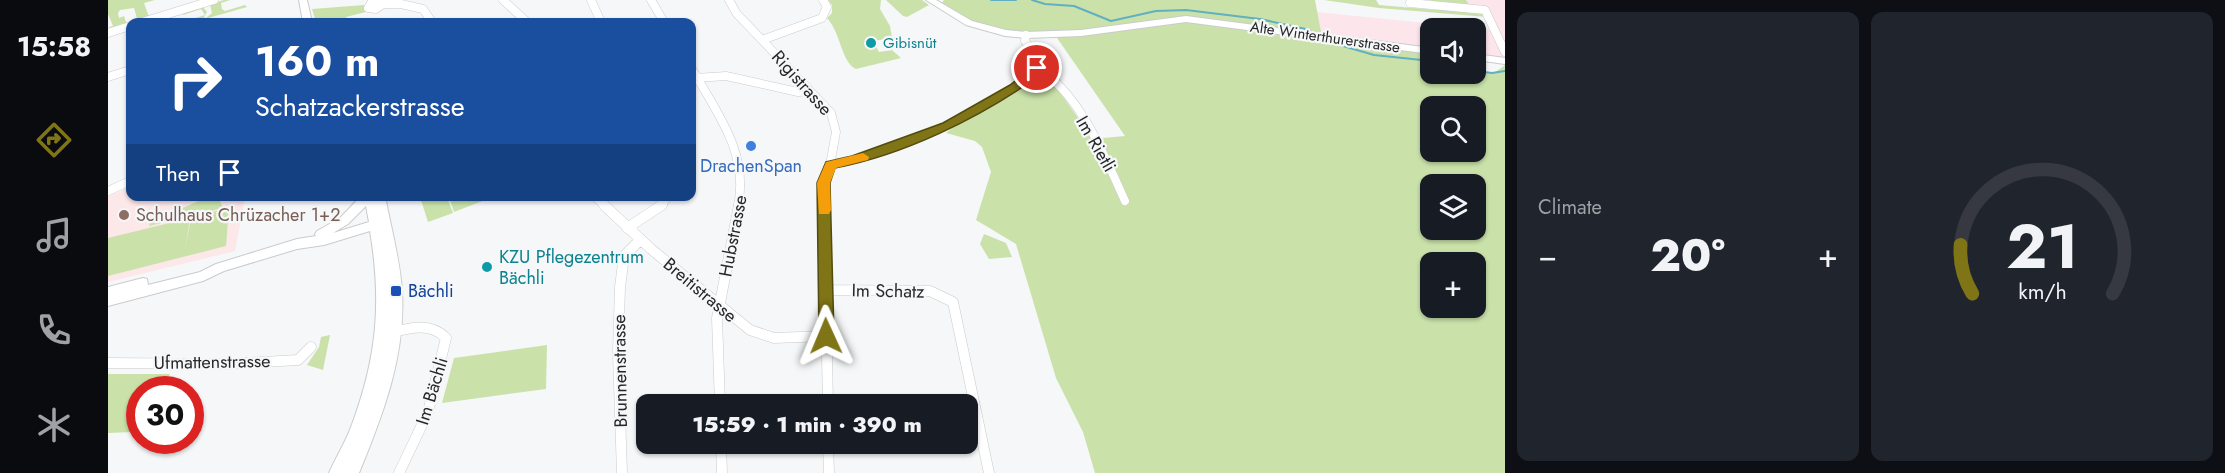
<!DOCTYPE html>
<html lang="en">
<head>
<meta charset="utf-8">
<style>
  body { margin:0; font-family:Jost,sans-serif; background:#20242c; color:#f1f3f6; height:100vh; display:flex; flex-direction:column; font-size:22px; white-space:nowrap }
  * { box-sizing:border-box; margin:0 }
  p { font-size:20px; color:#9ea1a6 }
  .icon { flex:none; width:33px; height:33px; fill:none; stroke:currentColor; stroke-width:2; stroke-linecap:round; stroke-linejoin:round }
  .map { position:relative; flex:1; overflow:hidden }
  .panel { display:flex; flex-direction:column; gap:12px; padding:12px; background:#0d0f14; width:720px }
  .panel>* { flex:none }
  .top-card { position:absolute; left:18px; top:18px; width:570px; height:183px; border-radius:12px; box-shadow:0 2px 4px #0004; background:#1a4fa0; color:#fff; overflow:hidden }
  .buttons { position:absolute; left:1312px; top:18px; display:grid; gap:12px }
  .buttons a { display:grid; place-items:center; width:66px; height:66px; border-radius:12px; background:#171b24; box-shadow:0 2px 4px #0004; font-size:30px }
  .speed { position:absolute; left:18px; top:376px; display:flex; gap:12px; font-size:30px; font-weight:700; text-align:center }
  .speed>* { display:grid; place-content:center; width:78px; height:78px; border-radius:50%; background:#171b24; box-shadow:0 2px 4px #0004; line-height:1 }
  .speed .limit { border:9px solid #d22; background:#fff; color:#111 }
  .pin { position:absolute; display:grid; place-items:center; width:51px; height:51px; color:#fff; margin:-26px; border:3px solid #fff; border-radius:50%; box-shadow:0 2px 6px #0007 }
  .me { position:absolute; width:66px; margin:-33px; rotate:359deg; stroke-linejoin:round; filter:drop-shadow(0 0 4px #0008) }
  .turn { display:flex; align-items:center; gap:21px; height:126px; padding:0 30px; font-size:27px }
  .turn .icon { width:78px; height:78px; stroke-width:2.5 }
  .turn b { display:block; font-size:42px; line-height:51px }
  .then { display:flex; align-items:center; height:57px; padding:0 30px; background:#0003; gap:12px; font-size:22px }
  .big { font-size:45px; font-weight:800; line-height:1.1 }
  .panel .card { flex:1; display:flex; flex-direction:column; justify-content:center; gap:9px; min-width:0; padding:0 21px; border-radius:12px; background:#20242c }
  .panel .dial { align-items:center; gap:0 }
  .dial svg { height:156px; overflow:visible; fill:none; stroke:#363941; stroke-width:7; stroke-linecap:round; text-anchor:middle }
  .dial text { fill:#f1f3f6; stroke:none }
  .heat { display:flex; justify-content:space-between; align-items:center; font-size:33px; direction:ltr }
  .panel .tiles { flex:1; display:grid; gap:12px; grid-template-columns:repeat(2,1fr) }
  .trip { position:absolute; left:528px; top:394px; width:342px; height:60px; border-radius:12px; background:#171b24; box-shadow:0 2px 4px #0004; font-weight:800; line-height:60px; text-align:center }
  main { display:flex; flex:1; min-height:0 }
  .menu { display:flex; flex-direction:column; width:108px; justify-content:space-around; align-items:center; background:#090b0e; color:#9ea1a6 }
  .menu .icon { width:42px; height:42px }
  .menu .on { color:#7f7416 }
  .menu b { font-size:27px; color:#f1f3f6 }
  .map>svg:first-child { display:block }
</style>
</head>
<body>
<main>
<nav class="menu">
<b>15:58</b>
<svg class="icon on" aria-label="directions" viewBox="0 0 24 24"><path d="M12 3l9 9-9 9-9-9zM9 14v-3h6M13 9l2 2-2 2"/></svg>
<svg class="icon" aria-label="music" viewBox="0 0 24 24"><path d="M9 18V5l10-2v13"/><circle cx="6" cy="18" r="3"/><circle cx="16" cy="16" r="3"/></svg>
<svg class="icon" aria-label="phone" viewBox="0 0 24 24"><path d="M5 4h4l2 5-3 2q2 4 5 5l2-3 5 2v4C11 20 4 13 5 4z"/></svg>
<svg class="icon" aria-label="climate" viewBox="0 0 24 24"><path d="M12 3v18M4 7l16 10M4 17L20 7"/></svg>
</nav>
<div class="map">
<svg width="1397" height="473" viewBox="0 0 1397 473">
  <rect width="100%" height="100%" fill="#f5f7f8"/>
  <path fill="#fce6ec" d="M1358,0H1397V61L1368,57V28H1323V51L1214,37L1209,12L1385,30L1379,17L1363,7Z"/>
  <path fill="#fce7e9" d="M22,187V196L137,197L127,251L0,282V196Z"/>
  <path fill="#cae2aa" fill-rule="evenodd" d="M0,0H47L36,3L41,17L30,22L26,8L12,10L10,13L11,18L16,16L19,25L2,31L1,27L5,26L0,14Z
    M116,0H122L113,3L114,9L117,11L137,5L139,7L86,22H75L97,15L93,9L75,15L74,12L95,7L99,12L96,17L97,19L104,13L102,4Z
    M720,0H814L821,5L799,17L795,16L778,0H773L772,9L782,26L784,38L765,41L771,52L784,50L793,58L748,69C733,62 733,33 719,18L724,13V5Z
    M836,0H1207L1214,37L1323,51V74H1368V70L1386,73L1397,65V473H987L975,432L948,378L908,244L868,220L883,172L874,147L867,141L838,133L853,120L906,88L929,68L951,91L985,139L1017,136L947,35L878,29L831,6ZM1323,106H1368V152H1323ZM1323,184H1368V230H1323ZM1323,262H1368V308H1323Z
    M1216,0H1268L1271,5L1329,10L1323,0H1358L1363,7L1377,10L1379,17L1271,8Z
    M256,5V9L262,11L238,17L239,21L208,22L204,9Z
    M100,197H110L115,208L41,226L42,222Z
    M312,197H339L345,213L320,222Z
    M341,197V196L398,197L377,200L346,212Z
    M121,208L118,246L0,276V238L82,218L77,251L83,217Z
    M876,234L898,243L904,257L881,259L872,244Z
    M222,335L215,370L199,365L211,347L213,337Z
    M439,345L438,389L334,403L346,358Z
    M0,374H62L52,390H32L31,424L26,432L0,433Z"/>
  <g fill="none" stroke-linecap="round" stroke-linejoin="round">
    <path stroke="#61afc1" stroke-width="2" d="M883,0H908
      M924,0L937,4L966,6L1003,21L1048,11L1078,10L1152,19L1202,30
      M1211,39L1266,55L1323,61
      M1368,71L1384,73L1397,71"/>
    <defs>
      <path id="minor-far1" d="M395,0L419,22
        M483,0L493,22
        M543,0L556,22
        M621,0L629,14L654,40L714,18L719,7L715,0
        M272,1L275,4L268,9L260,8L263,3Z
        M1302,3L1377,10L1397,52
        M275,4H293L315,9L324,22
        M34,22L106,0
        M0,33L22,26
        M654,40L723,113L728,132L722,165
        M929,68C972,93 997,157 1017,201
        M584,69C609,113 641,153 630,206
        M0,77L22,70
        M588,78L618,76L690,92L702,91
        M0,191L22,181
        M486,196L497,206
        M552,206L561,196
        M716,206V183L722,165C795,150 863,117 924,76C933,62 926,53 917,41L918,35"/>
      <path id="minor" d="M496,205L543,249L642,330L666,338L718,336
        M716,205L720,405
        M519,228L554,205
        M717,290L822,291L845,302L881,473
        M282,333C301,328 323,322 338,338L320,412L291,473
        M0,363L117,364L190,360L203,347
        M612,405L609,318L631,205
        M613,444L614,473
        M720,444L721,473
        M514,473L510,353L512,287L516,256L532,240"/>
      <path id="secondary" d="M191,0H199L204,22H195Z
        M818,0H828L864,21L898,30L918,32L973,30L1078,16L1323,48V54L1078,22L973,36L918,38L897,36L858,25Z
        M1368,54L1397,58V64L1368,60Z
        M253,196H277C283,228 292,259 294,291C298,355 275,415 251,473H221C228,457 237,443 243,427C269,358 274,303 262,231L216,245L189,249L116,271L95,281L0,306V287L35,278L39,279L40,285L92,272L108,264L189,239L208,236L207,234L209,231L232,218ZM258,206L261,222L225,233L240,224Z"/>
    </defs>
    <use href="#minor-far1" stroke="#cacbcd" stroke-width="9"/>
    <use href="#minor" stroke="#cacbcd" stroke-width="11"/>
    <use href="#secondary" stroke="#cacbcd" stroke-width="2"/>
    <use href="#minor-far1" stroke="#fff" stroke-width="8"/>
    <use href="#minor" stroke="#fff" stroke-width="10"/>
    <use href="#secondary" fill="#fff" fill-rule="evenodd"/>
  </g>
  <path fill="#7f7416" stroke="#534b0e" stroke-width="1.5" d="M929,64L934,68L928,78C871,118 796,155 727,168L722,183L726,336L724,341L718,343L713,341L711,336L709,183L718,162L744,156L835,123L902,85Z"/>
  <path fill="#f59e0b" d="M755,153L761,157L760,160L728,168L722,183L723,210L721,214H711L709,183L718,162Z"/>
  <g fill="#0f9aa8" stroke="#f5f7f8" stroke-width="2">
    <circle cx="763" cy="43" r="6"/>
    <circle cx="379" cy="267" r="6"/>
  </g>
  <circle fill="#3f7fe0" stroke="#f5f7f8" stroke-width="2" cx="643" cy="146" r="6"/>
  <circle fill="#8d6e63" stroke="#f5f7f8" stroke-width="2" cx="16" cy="215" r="6"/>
  <rect fill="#1a4fb4" stroke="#f5f7f8" stroke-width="2" x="282" y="285" width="12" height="12" rx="3"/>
  <g text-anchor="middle" stroke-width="4.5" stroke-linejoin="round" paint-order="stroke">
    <g font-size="15" fill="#272728" stroke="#f5f7f8">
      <text transform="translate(1217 37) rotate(8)" y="5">Alte Winterthurerstrasse</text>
    </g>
    <g font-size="15" fill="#0d838f" stroke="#f5f7f8" text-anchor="start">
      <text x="775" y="48">Gibisnüt</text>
    </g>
    <g font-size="18" fill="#272728" stroke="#f5f7f8">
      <text transform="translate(694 83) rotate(48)" y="6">Rigistrasse</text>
      <text transform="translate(988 144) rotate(60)" y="6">Im Rietli</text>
      <text transform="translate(625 236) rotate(-79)" y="6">Hubstrasse</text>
      <text transform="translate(592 290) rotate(40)" y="6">Breitistrasse</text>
      <text transform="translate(780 291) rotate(1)" y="6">Im Schatz</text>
      <text transform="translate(104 362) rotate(-1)" y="6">Ufmattenstrasse</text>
      <text transform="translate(512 371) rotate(-91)" y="6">Brunnenstrasse</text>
      <text transform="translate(324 391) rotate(-73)" y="6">Im Bächli</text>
    </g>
    <g font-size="18" fill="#366cbe" stroke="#f5f7f8">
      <text x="643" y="172">DrachenSpan</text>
    </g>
    <g font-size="18" fill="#785e54" stroke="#f5f7f8" text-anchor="start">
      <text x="28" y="221">Schulhaus Chrüzacher 1+2</text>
    </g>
    <g font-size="18" fill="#0d838f" stroke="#f5f7f8" text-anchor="start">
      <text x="391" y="263">KZU Pflegezentrum<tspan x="391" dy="21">Bächli</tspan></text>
    </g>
    <g font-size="18" fill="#164399" stroke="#f5f7f8" text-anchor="start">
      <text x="300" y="297">Bächli</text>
    </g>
  </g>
</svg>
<div class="buttons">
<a><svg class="icon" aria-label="sound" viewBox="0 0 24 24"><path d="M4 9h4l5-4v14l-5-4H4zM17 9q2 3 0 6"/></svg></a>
<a><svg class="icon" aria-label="search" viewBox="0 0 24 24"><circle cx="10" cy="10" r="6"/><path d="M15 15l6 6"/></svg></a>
<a><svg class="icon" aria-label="layers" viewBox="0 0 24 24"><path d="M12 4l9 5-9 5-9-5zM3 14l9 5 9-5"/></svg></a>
<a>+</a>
</div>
<div class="speed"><div class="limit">30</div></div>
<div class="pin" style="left:929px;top:68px;background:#d93025"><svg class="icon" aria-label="arrive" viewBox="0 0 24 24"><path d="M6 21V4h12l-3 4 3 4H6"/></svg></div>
<svg class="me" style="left:718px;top:336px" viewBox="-20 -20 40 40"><path d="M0-17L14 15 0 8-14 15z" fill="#7f7416" stroke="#fff" stroke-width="4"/></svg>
<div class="trip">15:59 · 1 min · 390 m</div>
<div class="top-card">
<div class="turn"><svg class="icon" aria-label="right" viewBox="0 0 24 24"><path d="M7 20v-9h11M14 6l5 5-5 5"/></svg><div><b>160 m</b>Schatzackerstrasse</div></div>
<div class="then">Then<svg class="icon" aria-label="arrive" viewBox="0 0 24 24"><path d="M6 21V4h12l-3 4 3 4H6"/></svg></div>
</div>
</div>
<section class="panel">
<div class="tiles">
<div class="card"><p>Climate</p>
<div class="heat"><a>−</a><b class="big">20°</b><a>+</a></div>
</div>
<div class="card dial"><svg viewBox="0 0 100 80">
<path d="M14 69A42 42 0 1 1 86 69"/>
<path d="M14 69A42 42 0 0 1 8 44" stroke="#7f7416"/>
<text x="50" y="56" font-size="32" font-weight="700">21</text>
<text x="50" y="72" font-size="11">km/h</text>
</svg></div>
</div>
</section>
</main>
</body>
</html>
